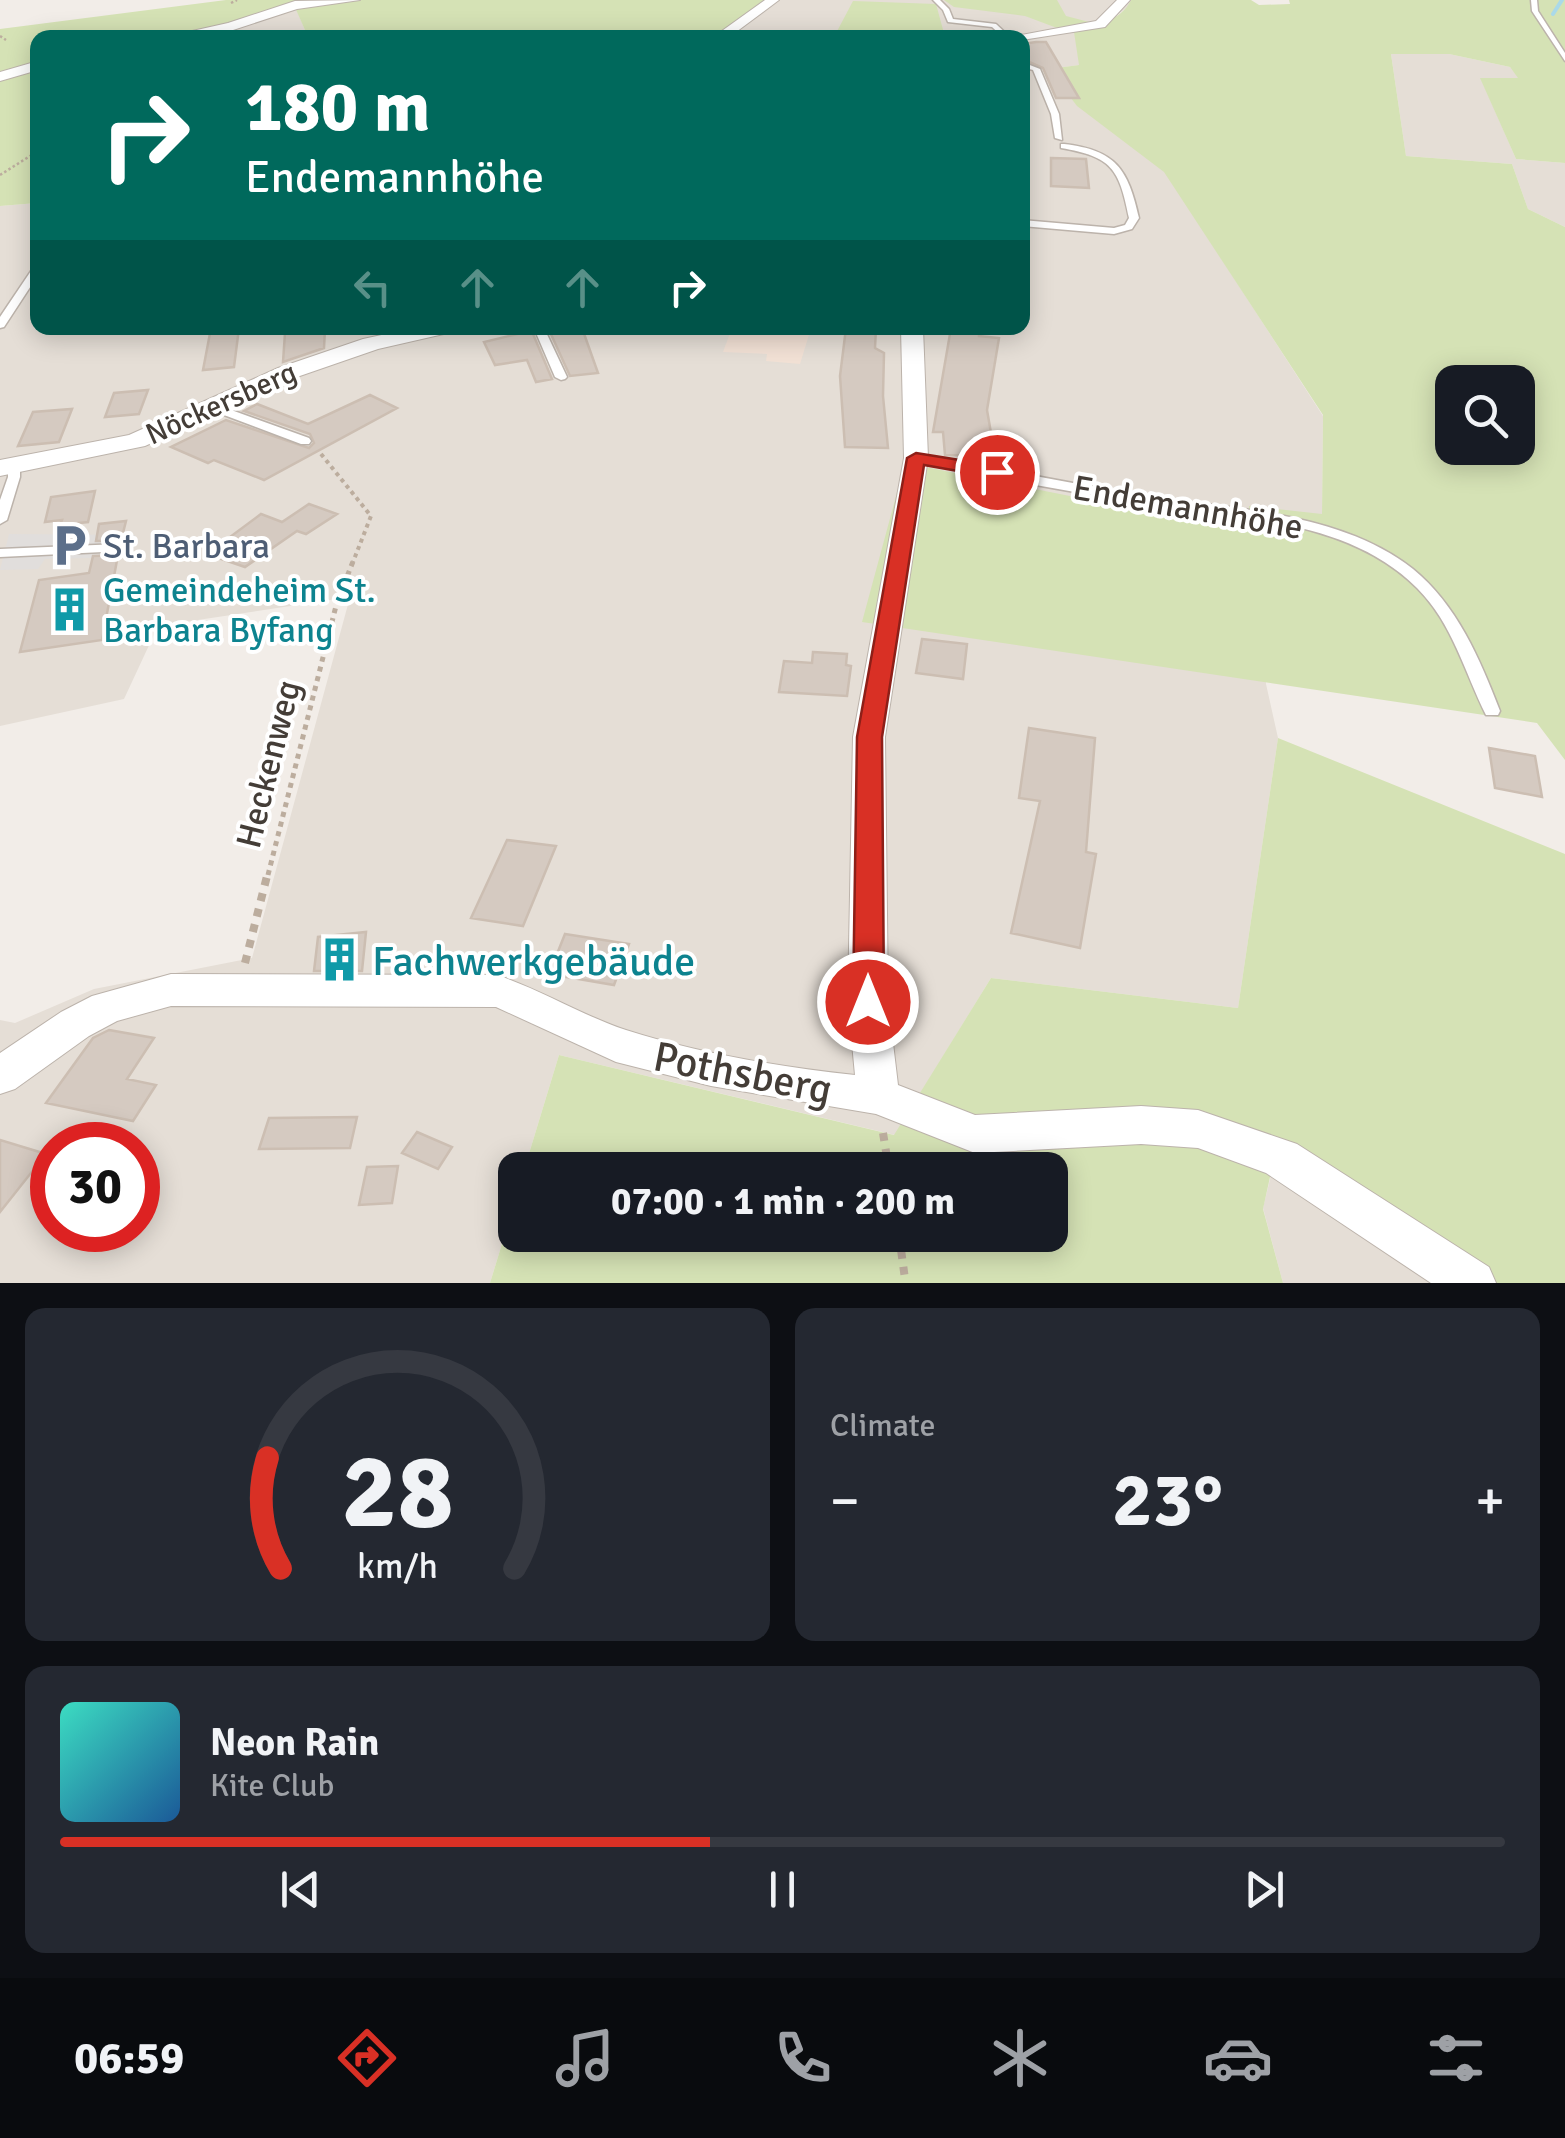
<!DOCTYPE html>
<html lang="en">
<head>
<meta charset="utf-8">
<style>
  body { margin:0; font-family:Signika,sans-serif; background:#242831; color:#f1f3f6; height:100vh; display:flex; flex-direction:column; font-size:38px; white-space:nowrap }
  * { box-sizing:border-box; margin:0 }
  p { font-size:32px; color:#9ea1a6 }
  .icon { flex:none; width:55px; height:55px; fill:none; stroke:currentColor; stroke-width:2; stroke-linecap:round; stroke-linejoin:round }
  .map { position:relative; height:1283px; overflow:hidden }
  .side { display:flex; flex-direction:column; gap:25px; padding:25px; background:#0d0f14; flex:1 }
  .side>* { flex:none }
  .top-card { position:absolute; left:30px; top:30px; width:1000px; height:305px; border-radius:20px; box-shadow:0 5px 25px #0003; background:#00695c; color:#fff; overflow:hidden }
  .tools { position:absolute; left:1435px; top:365px; display:grid; gap:20px }
  .tools a { display:grid; place-items:center; width:100px; height:100px; border-radius:20px; background:#171b24; box-shadow:0 5px 25px #0003; font-size:50px }
  .speed { position:absolute; left:30px; top:1122px; display:flex; gap:20px; font-size:50px; font-weight:700; text-align:center }
  .speed>* { display:grid; place-content:center; width:130px; height:130px; border-radius:50%; background:#171b24; box-shadow:0 5px 25px #0003; line-height:1 }
  .speed .limit { border:15px solid #d22; background:#fff; color:#111 }
  .pin { position:absolute; display:grid; place-items:center; width:85px; height:85px; color:#fff; margin:-42px; border:5px solid #fff; border-radius:50%; box-shadow:0 2px 10px #0007 }
  .me { position:absolute; width:110px; margin:-55px; rotate:0deg; stroke-linejoin:round; filter:drop-shadow(0 0 8px #0008) }
  .turn { display:flex; align-items:center; gap:35px; height:210px; padding:0 50px; font-size:45px }
  .turn .icon { width:130px; height:130px; stroke-width:2.5 }
  .turn b { display:block; font-size:70px; line-height:85px }
  .lanes { display:flex; align-items:center; height:95px; padding:0 50px; background:#0003; justify-content:center; gap:50px; direction:ltr }
  .lanes .off { opacity:.35 }
  .big { font-size:75px; font-weight:800; line-height:1.1 }
  .side .widget { flex:1; display:flex; flex-direction:column; justify-content:center; gap:15px; min-width:0; padding:0 35px; border-radius:20px; background:#242831 }
  .side .dial { align-items:center; gap:0 }
  .dial svg { height:260px; overflow:visible; fill:none; stroke:#363941; stroke-width:7; stroke-linecap:round; text-anchor:middle }
  .dial text { fill:#f1f3f6; stroke:none }
  .song { display:flex; align-items:center; gap:30px }
  .cover { width:120px; height:120px; border-radius:15px; background:linear-gradient(135deg,hsl(170 70% 55%),hsl(210 70% 35%)) }
  .played { height:10px; border-radius:5px; background:linear-gradient(90deg,#d93025 45%,#363941 45%) }
  .keys { display:flex; justify-content:space-around; direction:ltr }
  .heat { display:flex; justify-content:space-between; align-items:center; font-size:55px; direction:ltr }
  .side .tiles { flex:1; display:grid; gap:25px; grid-template-columns:1fr 1fr }
  .widget:last-child { grid-column:span 2 }
  .trip { position:absolute; left:498px; top:1152px; width:570px; height:100px; border-radius:20px; background:#171b24; box-shadow:0 5px 25px #0003; font-weight:800; line-height:100px; text-align:center }
  .menu { display:flex; height:160px; justify-content:space-around; align-items:center; background:#090b0e; color:#9ea1a6 }
  .menu .icon { width:70px; height:70px }
  .menu .current { color:#d93025 }
  .menu b { font-size:45px; color:#f1f3f6 }
  .map>svg:first-child { display:block }
</style>
</head>
<body>
<div class="map">
<svg width="1565" height="1283" viewBox="0 0 1565 1283">
  <rect width="100%" height="100%" fill="#f2ede8"/>
  <path fill="#e5ded6" fill-rule="evenodd" d="M769,0H1131L1128,7L1105,24L1079,65L1050,69L1166,173L1323,416L1322,515L1249,507L1266,684L1278,738L1238,1008L991,978L895,1135L559,1055L524,1170H515V1201L490,1283H0V1020L15,1023L94,989L252,958L350,597L158,626L124,699L0,726V206L37,203L38,328H1022V38L718,37ZM52,1145H138V1230H52Z
    M295,6L308,37L172,38Z
    M1391,54H1449L1510,67L1519,78L1481,79L1516,159L1565,163V227L1528,209L1512,164L1406,156Z
    M1273,1167L1474,1283H1283L1263,1208Z"/>
  <path fill="#f2e1d5" d="M732,328H811L800,364L766,361L767,354L723,352Z"/>
  <path fill="#d5e2b5" fill-rule="evenodd" d="M226,0H769L718,38L308,37L294,5C215,41 123,37 38,38L37,203L0,206V29Z
    M944,0H1057L1066,16L1093,23L1057,28L1025,16L954,7Z
    M1131,0H1251L1259,5L1290,4L1289,0H1565V163L1516,159L1480,78H1518L1510,67L1449,54H1391L1406,156L1512,164L1528,209L1565,227V760L1537,723L862,622L905,463L1155,513L1249,521V506L1322,514L1323,415L1164,172L1077,106L1049,69L1079,65L1074,32C1095,26 1121,21 1131,0ZM1452,382H1518V448H1452Z
    M853,1L936,4L945,37H834Z
    M1278,738L1565,854V1283H1474L1272,1168L1263,1209L1283,1283H490L515,1201V1235H1050V1170H524L559,1055L894,1135L991,978L1238,1008Z"/>
  <path fill="#e1dedc" d="M9,534L135,535L133,557L45,559L38,569L0,570Z"/>
  <g fill="none" stroke-linecap="round" stroke-linejoin="round">
    <path stroke="#aad9e8" stroke-width="4" d="M1553,14L1562,0"/>
  </g>
  <path fill="#d5cac1" stroke="#ccbeb2" stroke-width="2.5" d="M1036,42H1046L1079,98H1056L1043,68L1022,59V44Z
    M1051,158L1086,159L1089,188L1051,186Z
    M211,328H239L234,367L203,370Z
    M582,328L598,373L570,376L550,332Z
    M846,328H876L875,348L884,353L883,396L888,448L845,447L840,376Z
    M951,328L979,331V336L999,338L987,410L995,456L945,455L943,432H933Z
    M325,329L324,348L283,362L285,333Z
    M530,331L533,334L552,379L536,382L527,360L495,365L484,342Z
    M148,390L139,414L105,417L114,393Z
    M370,395L397,408L264,480L214,460L208,463L171,447L226,420L309,448L314,443L310,434L244,411L257,404L308,424Z
    M72,409L59,442L18,446L33,412Z
    M95,491L88,522L60,525L62,520L45,522L51,497Z
    M309,504L337,514L306,534L297,531L245,567L207,554L261,514L282,522Z
    M126,521L121,541H96L99,524Z
    M118,555L102,640L20,652L39,580L89,573L93,556Z
    M922,639L967,644L963,679L916,673Z
    M813,652L847,654L846,665L851,666L847,696L779,692L784,661L812,663Z
    M1029,728L1095,738L1086,852L1096,854L1080,948L1011,933L1040,801L1019,798Z
    M1489,748L1535,756L1542,797L1495,788Z
    M507,840L556,846L523,926L471,918Z
    M366,932L362,971H314L318,937Z
    M565,934L629,944L614,985L549,974Z
    M109,1030L154,1038L127,1079L156,1085L133,1121L46,1103L93,1038Z
    M357,1117L350,1148L259,1149L269,1118Z
    M417,1132L452,1147L438,1169L402,1153Z
    M0,1140L46,1154L0,1212Z
    M398,1166L392,1203L359,1205L367,1167Z"/>
  <g fill="none" stroke-linecap="round" stroke-linejoin="round">
    <defs>
      <path id="service" d="M933,0H940L949,9L953,19L996,24L1011,38H1004L992,27L948,22L943,10Z
        M1531,0H1537L1538,11L1565,53V61L1532,11Z
        M1022,62L1040,69L1059,114L1062,140L1055,138L1051,114L1033,70L1022,67Z
        M1064,144C1116,150 1128,169 1139,218L1132,229L1114,234L1022,226V220L1114,228L1125,225L1129,218C1119,168 1112,157 1061,148V144Z
        M38,264V275L4,327L0,328V317L35,265Z
        M534,328H544L567,377L565,379L561,380L555,377Z
        M212,403L309,438L311,441L309,444H301L208,409L206,407Z
        M916,454C989,466 1062,482 1135,494C1224,509 1339,510 1413,569C1457,605 1480,659 1500,711L1498,715H1486C1464,671 1453,624 1417,588C1347,518 1237,519 1145,504C1067,491 989,477 912,461V455Z
        M14,461L20,465V477L7,520L0,524V500L8,477V465Z
        M119,544L126,548L124,551L0,557V549Z"/>
      <path id="minor" d="M360,0L297,9L230,31L193,38H161L228,23L295,1Z
        M765,0H779L728,38H712Z
        M1117,0H1130L1105,27L1022,40L1005,38L1096,21Z
        M38,61V70L0,81V72Z
        M414,328H451L448,333L378,349L294,378L145,446L0,476V460L129,435L278,368L363,339Z
        M901,328H923L928,458L885,737L888,1001L898,1085L975,1115L1141,1106L1198,1110L1297,1144L1489,1267L1496,1283H1431L1266,1173L1198,1148L1141,1144L975,1153L876,1114L711,1086L616,1062L496,1007L171,1006L117,1021L89,1036L15,1089L0,1094V1053L61,1012L92,996L171,974L497,975C542,990 583,1016 626,1030C697,1053 780,1067 855,1075L848,1001L853,737L904,458Z"/>
    </defs>
    <use href="#service" stroke="#bcb3ab" stroke-width="3"/>
    <use href="#minor" stroke="#bcb3ab" stroke-width="2"/>
    <path stroke="#bcad9e" stroke-width="2.5" stroke-dasharray="2.5 2.5" stroke-linecap="butt" d="M231,3L237,0
      M0,36L6,40
      M0,175L38,151"/>
    <path stroke="#bcad9e" stroke-width="4" stroke-dasharray="4 4" stroke-linecap="butt" d="M321,454L371,516L353,562"/>
    <path stroke="#bcad9e" stroke-width="5" stroke-dasharray="5 5" stroke-linecap="butt" d="M268,875L337,602L354,559"/>
    <path stroke="#bcad9e" stroke-width="8" stroke-dasharray="8 8" stroke-linecap="butt" d="M245,963L268,872
      M883,1133L889,1170
      M899,1235L905,1279"/>
    <use href="#service" fill="#fff" fill-rule="evenodd"/>
    <use href="#minor" fill="#fff" fill-rule="evenodd"/>
  </g>
  <path fill="#d93025" stroke="#8d1f18" stroke-width="2.5" d="M916,453L997,466L1007,472L997,478L924,465L882,737L884,1002L879,1010L868,1014L858,1010L853,1002L857,737L907,458Z"/>
  <defs>
    <symbol id="parking-bare" viewBox="-9 -9 18 18"><path d="M-3.5-5.5H1a3.5 3.5 0 0 1 0 7H-1V5.5H-3.5ZM-1-3.4V-.6H.8a1.4 1.4 0 0 0 0-2.8Z" fill="#5c6f8a" stroke="#fff" stroke-width="2.5" paint-order="stroke"/></symbol>
    <symbol id="building-bare" viewBox="-9 -9 18 18"><path d="M-4-6H4V6H1V3H-1V6H-4ZM-2.5-4.3h1.7v1.8h-1.7ZM.8-4.3h1.7v1.8H.8ZM-2.5-1h1.7V.8h-1.7ZM.8-1h1.7V.8H.8Z" fill="#0f9aa8" stroke="#fff" stroke-width="2.5" paint-order="stroke"/></symbol>
  </defs>
  <g fill-rule="evenodd">
    <use href="#parking-bare" x="38" y="514" width="63" height="63"/>
    <use href="#building-bare" x="38" y="578" width="63" height="63"/>
    <use href="#building-bare" x="308" y="928" width="63" height="63"/>
  </g>
  <g text-anchor="middle" stroke-width="8" stroke-linejoin="round" paint-order="stroke">
    <g font-size="30" fill="#443d37" stroke="#fff">
      <text transform="translate(221 403) rotate(-24)" y="10">Nöckersberg</text>
    </g>
    <g font-size="35" fill="#443d37" stroke="#fff">
      <text transform="translate(1188 507) rotate(10)" y="12">Endemannhöhe</text>
      <text transform="translate(268 764) rotate(-76)" y="12">Heckenweg</text>
    </g>
    <g font-size="35" fill="#4e5e75" stroke="#fff" text-anchor="start">
      <text x="103" y="558">St. Barbara</text>
    </g>
    <g font-size="35" fill="#0d838f" stroke="#fff" text-anchor="start">
      <text x="103" y="602">Gemeindeheim St.<tspan x="103" dy="40">Barbara Byfang</tspan></text>
    </g>
    <g font-size="42" fill="#0d838f" stroke="#fff" text-anchor="start">
      <text x="372" y="975">Fachwerkgebäude</text>
    </g>
    <g font-size="42" fill="#443d37" stroke="#fff">
      <text transform="translate(743 1072) rotate(11)" y="15">Pothsberg</text>
    </g>
  </g>
</svg>
<div class="tools">
<a><svg class="icon" aria-label="search" viewBox="0 0 24 24"><circle cx="10" cy="10" r="6"/><path d="M15 15l6 6"/></svg></a>
</div>
<div class="speed"><div class="limit">30</div></div>
<div class="pin" style="left:997px;top:472px;background:#d93025"><svg class="icon" aria-label="arrive" viewBox="0 0 24 24"><path d="M6 21V4h12l-3 4 3 4H6"/></svg></div>
<svg class="me" style="left:868px;top:1002px" viewBox="-20 -20 40 40"><circle r="17" fill="#d93025" stroke="#fff" stroke-width="3"/><path d="M0-11L8 9 0 5-8 9z" fill="#fff"/></svg>
<div class="trip">07:00 · 1 min · 200 m</div>
<div class="top-card">
<div class="turn"><svg class="icon" aria-label="right" viewBox="0 0 24 24"><path d="M7 20v-9h11M14 6l5 5-5 5"/></svg><div><b>180 m</b>Endemannhöhe</div></div>
<div class="lanes"><svg class="icon off" aria-label="left" viewBox="0 0 24 24"><path d="M17 20v-9H6M10 6l-5 5 5 5"/></svg><svg class="icon off" aria-label="ahead" viewBox="0 0 24 24"><path d="M12 20V5M6 11l6-6 6 6"/></svg><svg class="icon off" aria-label="ahead" viewBox="0 0 24 24"><path d="M12 20V5M6 11l6-6 6 6"/></svg><svg class="icon" aria-label="right" viewBox="0 0 24 24"><path d="M7 20v-9h11M14 6l5 5-5 5"/></svg></div>
</div>
</div>
<section class="side">
<div class="tiles">
<div class="widget dial"><svg viewBox="0 0 100 80">
<path d="M14 69A42 42 0 1 1 86 69"/>
<path d="M14 69A42 42 0 0 1 10 35" stroke="#d93025"/>
<text x="50" y="56" font-size="32" font-weight="700">28</text>
<text x="50" y="72" font-size="11">km/h</text>
</svg></div>
<div class="widget"><p>Climate</p>
<div class="heat"><a>−</a><b class="big">23°</b><a>+</a></div>
</div>
<div class="widget">
<div class="song"><i class="cover"></i><div><b>Neon Rain</b><p>Kite Club</p></div></div>
<div class="played"></div>
<div class="keys"><svg class="icon" aria-label="previous" viewBox="0 0 24 24"><path d="M18 5L8 12l10 7zM5 5v14"/></svg><svg class="icon" aria-label="pause" viewBox="0 0 24 24"><path d="M8 5v14M16 5v14"/></svg><svg class="icon" aria-label="next" viewBox="0 0 24 24"><path d="M6 5l10 7-10 7zM19 5v14"/></svg></div>
</div>
</div>
</section>
<nav class="menu">
<b>06:59</b>
<svg class="icon current" aria-label="directions" viewBox="0 0 24 24"><path d="M12 3l9 9-9 9-9-9zM9 14v-3h6M13 9l2 2-2 2"/></svg>
<svg class="icon" aria-label="music" viewBox="0 0 24 24"><path d="M9 18V5l10-2v13"/><circle cx="6" cy="18" r="3"/><circle cx="16" cy="16" r="3"/></svg>
<svg class="icon" aria-label="phone" viewBox="0 0 24 24"><path d="M5 4h4l2 5-3 2q2 4 5 5l2-3 5 2v4C11 20 4 13 5 4z"/></svg>
<svg class="icon" aria-label="climate" viewBox="0 0 24 24"><path d="M12 3v18M4 7l16 10M4 17L20 7"/></svg>
<svg class="icon" aria-label="car" viewBox="0 0 24 24"><path d="M5 17H2v-5l4-1 3-4h7l3 4 3 1v5h-3M9 17h6M6 11h13"/><circle cx="7" cy="17" r="2"/><circle cx="17" cy="17" r="2"/></svg>
<svg class="icon" aria-label="filters" viewBox="0 0 24 24"><path d="M4 7h16M4 17h16"/><circle cx="9" cy="7" r="2"/><circle cx="15" cy="17" r="2"/></svg>
</nav>
</body>
</html>
